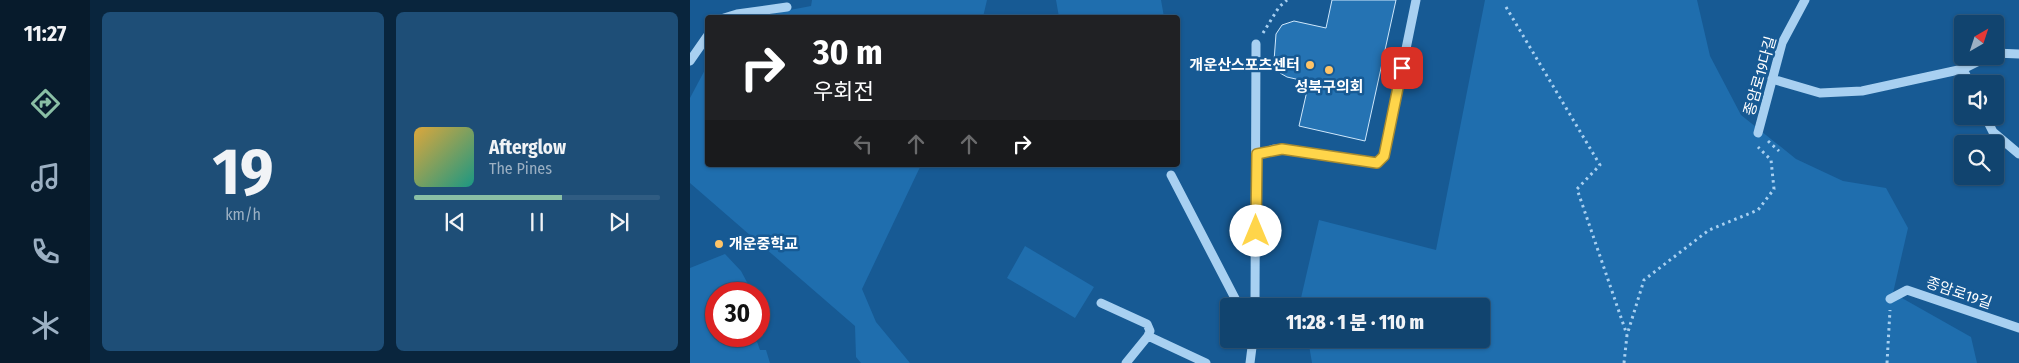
<!DOCTYPE html>
<html lang="ko">
<head>
<meta charset="utf-8">
<style>
  body { margin:0; font-family:"Fira Sans Condensed","Noto Sans KR",sans-serif; background:#1e4e77; color:#f1f3f6; height:100vh; display:flex; flex-direction:column; font-size:19px; white-space:nowrap }
  * { box-sizing:border-box; margin:0 }
  p { font-size:16px; color:#9cb0c3 }
  .icon { flex:none; width:28px; height:28px; fill:none; stroke:currentColor; stroke-width:2; stroke-linecap:round; stroke-linejoin:round }
  .map { position:relative; flex:1; overflow:hidden }
  .drawer { display:flex; flex-direction:column; gap:12px; padding:12px; background:#09253d; width:600px }
  .drawer>* { flex:none }
  .guide { position:absolute; left:15px; top:15px; width:475px; height:152px; border-radius:5px; box-shadow:0 1px 4px #0004,0 0 0 1px #305c82; background:#202124; color:#fff; overflow:hidden }
  .needle { width:32px; rotate:39deg }
  .tools { position:absolute; left:1264px; top:15px; display:grid; gap:10px }
  .tools a { display:grid; place-items:center; width:50px; height:50px; border-radius:5px; background:#11446f; box-shadow:0 1px 4px #0004,0 0 0 1px #305c82; font-size:25px }
  .speed { position:absolute; left:15px; top:282px; display:flex; gap:10px; font-size:25px; font-weight:700; text-align:center }
  .speed>* { display:grid; place-content:center; width:65px; height:65px; border-radius:50%; background:#11446f; box-shadow:0 1px 4px #0004,0 0 0 1px #305c82; line-height:1 }
  .speed .limit { border:8px solid #d22; background:#fff; color:#111 }
  .pin { position:absolute; display:grid; place-items:center; width:42px; height:42px; color:#fff; margin:-21px; border-radius:10px; box-shadow:0 2px 8px #0006 }
  .me { position:absolute; width:55px; margin:-28px; rotate:0deg; stroke-linejoin:round; filter:drop-shadow(0 0 4px #0008) }
  .turn { display:flex; align-items:center; gap:18px; height:105px; padding:0 25px; font-size:22px }
  .turn .icon { width:65px; height:65px; stroke-width:2.5 }
  .turn b { display:block; font-size:35px; line-height:42px }
  .lanes { display:flex; align-items:center; height:48px; padding:0 25px; background:#0003; justify-content:center; gap:25px; direction:ltr }
  .lanes .off { opacity:.35 }
  .drawer .card { flex:1; display:flex; flex-direction:column; justify-content:center; gap:8px; min-width:0; padding:0 18px; border-radius:8px; background:#1e4e77 }
  .drawer .dial { align-items:center; gap:0 }
  .dial b { font-size:65px; line-height:1 }
  .song { display:flex; align-items:center; gap:15px }
  .cover { width:60px; height:60px; border-radius:8px; background:linear-gradient(135deg,hsl(40 70% 55%),hsl(170 70% 35%)) }
  .played { height:5px; border-radius:2px; background:linear-gradient(90deg,#8abfa5 60%,#305c82 60%) }
  .keys { display:flex; justify-content:space-around; direction:ltr }
  .drawer .tiles { flex:1; display:grid; gap:12px; grid-template-columns:repeat(2,1fr) }
  .trip { position:absolute; left:530px; top:298px; width:270px; height:50px; border-radius:5px; background:#11446f; box-shadow:0 1px 4px #0004,0 0 0 1px #305c82; font-weight:800; line-height:50px; text-align:center }
  main { display:flex; flex:1; min-height:0 }
  .tabs { display:flex; flex-direction:column; width:90px; justify-content:space-around; align-items:center; background:#071b2c; color:#9cb0c3 }
  .tabs .icon { width:35px; height:35px }
  .tabs .active { color:#8abfa5 }
  .tabs b { font-size:22px; color:#f1f3f6 }
  .map>svg:first-child { display:block }
</style>
</head>
<body>
<main>
<nav class="tabs">
<b>11:27</b>
<svg class="icon active" aria-label="directions" viewBox="0 0 24 24"><path d="M12 3l9 9-9 9-9-9zM9 14v-3h6M13 9l2 2-2 2"/></svg>
<svg class="icon" aria-label="music" viewBox="0 0 24 24"><path d="M9 18V5l10-2v13"/><circle cx="6" cy="18" r="3"/><circle cx="16" cy="16" r="3"/></svg>
<svg class="icon" aria-label="phone" viewBox="0 0 24 24"><path d="M5 4h4l2 5-3 2q2 4 5 5l2-3 5 2v4C11 20 4 13 5 4z"/></svg>
<svg class="icon" aria-label="climate" viewBox="0 0 24 24"><path d="M12 3v18M4 7l16 10M4 17L20 7"/></svg>
</nav>
<section class="drawer">
<div class="tiles">
<div class="card dial"><b>19</b><p>km/h</p></div>
<div class="card">
<div class="song"><i class="cover"></i><div><b>Afterglow</b><p>The Pines</p></div></div>
<div class="played"></div>
<div class="keys"><svg class="icon" aria-label="previous" viewBox="0 0 24 24"><path d="M18 5L8 12l10 7zM5 5v14"/></svg><svg class="icon" aria-label="pause" viewBox="0 0 24 24"><path d="M8 5v14M16 5v14"/></svg><svg class="icon" aria-label="next" viewBox="0 0 24 24"><path d="M6 5l10 7-10 7zM19 5v14"/></svg></div>
</div>
</div>
</section>
<div class="map">
<svg width="1329" height="363" viewBox="0 0 1329 363">
  <rect width="100%" height="100%" fill="#175a94"/>
  <path fill="#1f6eae" d="M122,0H297L293,17L57,18L121,6Z
    M366,0H471L474,17H369Z
    M795,0H1007L1020,56L1051,115L1106,159L1153,181L1196,188L1218,228L1203,293L1281,337L1287,363H622L618,339H791V306H612L611,298L629,220L746,250Z
    M17,66L18,165H231L172,289L186,322L220,363H171L166,357L165,326L0,183V98Z
    M335,246L404,287L385,318L317,278Z
    M35,254L51,271L59,286L52,292V294H26V336H65L70,350H76L80,363H0V268Z"/>
  <path fill="#2573b3" stroke="#cfe8fc" d="M642,0H706L675,141L609,126L619,82L597,77L590,73L584,61L586,34L592,25L604,21L636,28Z"/>
  <g fill="none" stroke-linecap="round" stroke-linejoin="round">
    <path stroke="#a8d0f1" stroke-width="3" stroke-dasharray="2.5 4" stroke-linecap="butt" d="M816,7L910,165L887,189L937,335
      M573,33L589,7L597,0
      M1078,141L1089,151
      M934,363L937,335L954,280L1019,230L1068,210L1084,189L1081,160L1068,147
      M1197,363L1200,310"/>
    <path stroke="#a8d0f1" stroke-width="9" d="M34,18L47,14L97,7
      M1305,53L1329,54
      M0,61L18,35
      M1082,79L1130,93L1172,91L1273,69
      M1280,84L1273,69L1299,56
      M1295,116L1303,132L1329,154
      M1068,133L1092,43L1115,0
      M567,154L584,149H592L684,163H687L694,156L726,0
      M481,175L549,306
      M1200,299L1217,290L1329,328
      M411,303L457,324L460,331L458,336
      M565,306L566,44
      M436,363L458,336L516,363
      M560,363L563,339"/>
  </g>
  <g fill="none" stroke-linecap="round" stroke-linejoin="round">
    <defs>
      <path id="route" d="M566,231L567,154L592,149L687,163L694,156L712,68"/>
    </defs>
    <use href="#route" stroke="#a68a30" stroke-width="12"/>
    <use href="#route" stroke="#ffd54a" stroke-width="9"/>
  </g>
  <g fill="#ffc467" stroke="#175a94" stroke-width="2">
    <circle cx="620" cy="65" r="5"/>
    <circle cx="639" cy="70" r="5"/>
    <circle cx="29" cy="244" r="5"/>
  </g>
  <g text-anchor="middle" stroke-width="5" stroke-linejoin="round" paint-order="stroke">
    <g font-size="15" font-weight="bold" fill="#fff" stroke="#175a94" text-anchor="end">
      <text x="610" y="70">개운산스포츠센터</text>
      <text x="639" y="92" text-anchor="middle">성북구의회</text>
      <text x="39" y="249" text-anchor="start">개운중학교</text>
    </g>
    <g font-size="15" fill="#fff" stroke="#175a94">
      <text transform="translate(1070 76) rotate(-74)" y="5">종암로19다길</text>
      <text transform="translate(1269 293) rotate(19)" y="5">종암로19길</text>
    </g>
  </g>
</svg>
<div class="tools">
<a><svg class="needle" viewBox="-14 -14 28 28"><path d="M0-13l5 13h-10z" fill="#e53935"/><path d="M0 13l5-13h-10z" fill="#9cb0c3"/></svg></a>
<a><svg class="icon" aria-label="sound" viewBox="0 0 24 24"><path d="M4 9h4l5-4v14l-5-4H4zM17 9q2 3 0 6"/></svg></a>
<a><svg class="icon" aria-label="search" viewBox="0 0 24 24"><circle cx="10" cy="10" r="6"/><path d="M15 15l6 6"/></svg></a>
</div>
<div class="speed"><div class="limit">30</div></div>
<div class="pin" style="left:712px;top:68px;background:#d93025"><svg class="icon" aria-label="arrive" viewBox="0 0 24 24"><path d="M6 21V4h12l-3 4 3 4H6"/></svg></div>
<svg class="me" style="left:566px;top:231px" viewBox="-20 -20 40 40"><circle r="19" fill="#fff"/><path d="M0-13L10 11 0 6-10 11z" fill="#ffd54a"/></svg>
<div class="trip">11:28 · 1 분 · 110 m</div>
<div class="guide">
<div class="turn"><svg class="icon" aria-label="right" viewBox="0 0 24 24"><path d="M7 20v-9h11M14 6l5 5-5 5"/></svg><div><b>30 m</b>우회전</div></div>
<div class="lanes"><svg class="icon off" aria-label="left" viewBox="0 0 24 24"><path d="M17 20v-9H6M10 6l-5 5 5 5"/></svg><svg class="icon off" aria-label="ahead" viewBox="0 0 24 24"><path d="M12 20V5M6 11l6-6 6 6"/></svg><svg class="icon off" aria-label="ahead" viewBox="0 0 24 24"><path d="M12 20V5M6 11l6-6 6 6"/></svg><svg class="icon" aria-label="right" viewBox="0 0 24 24"><path d="M7 20v-9h11M14 6l5 5-5 5"/></svg></div>
</div>
</div>
</main>
</body>
</html>
